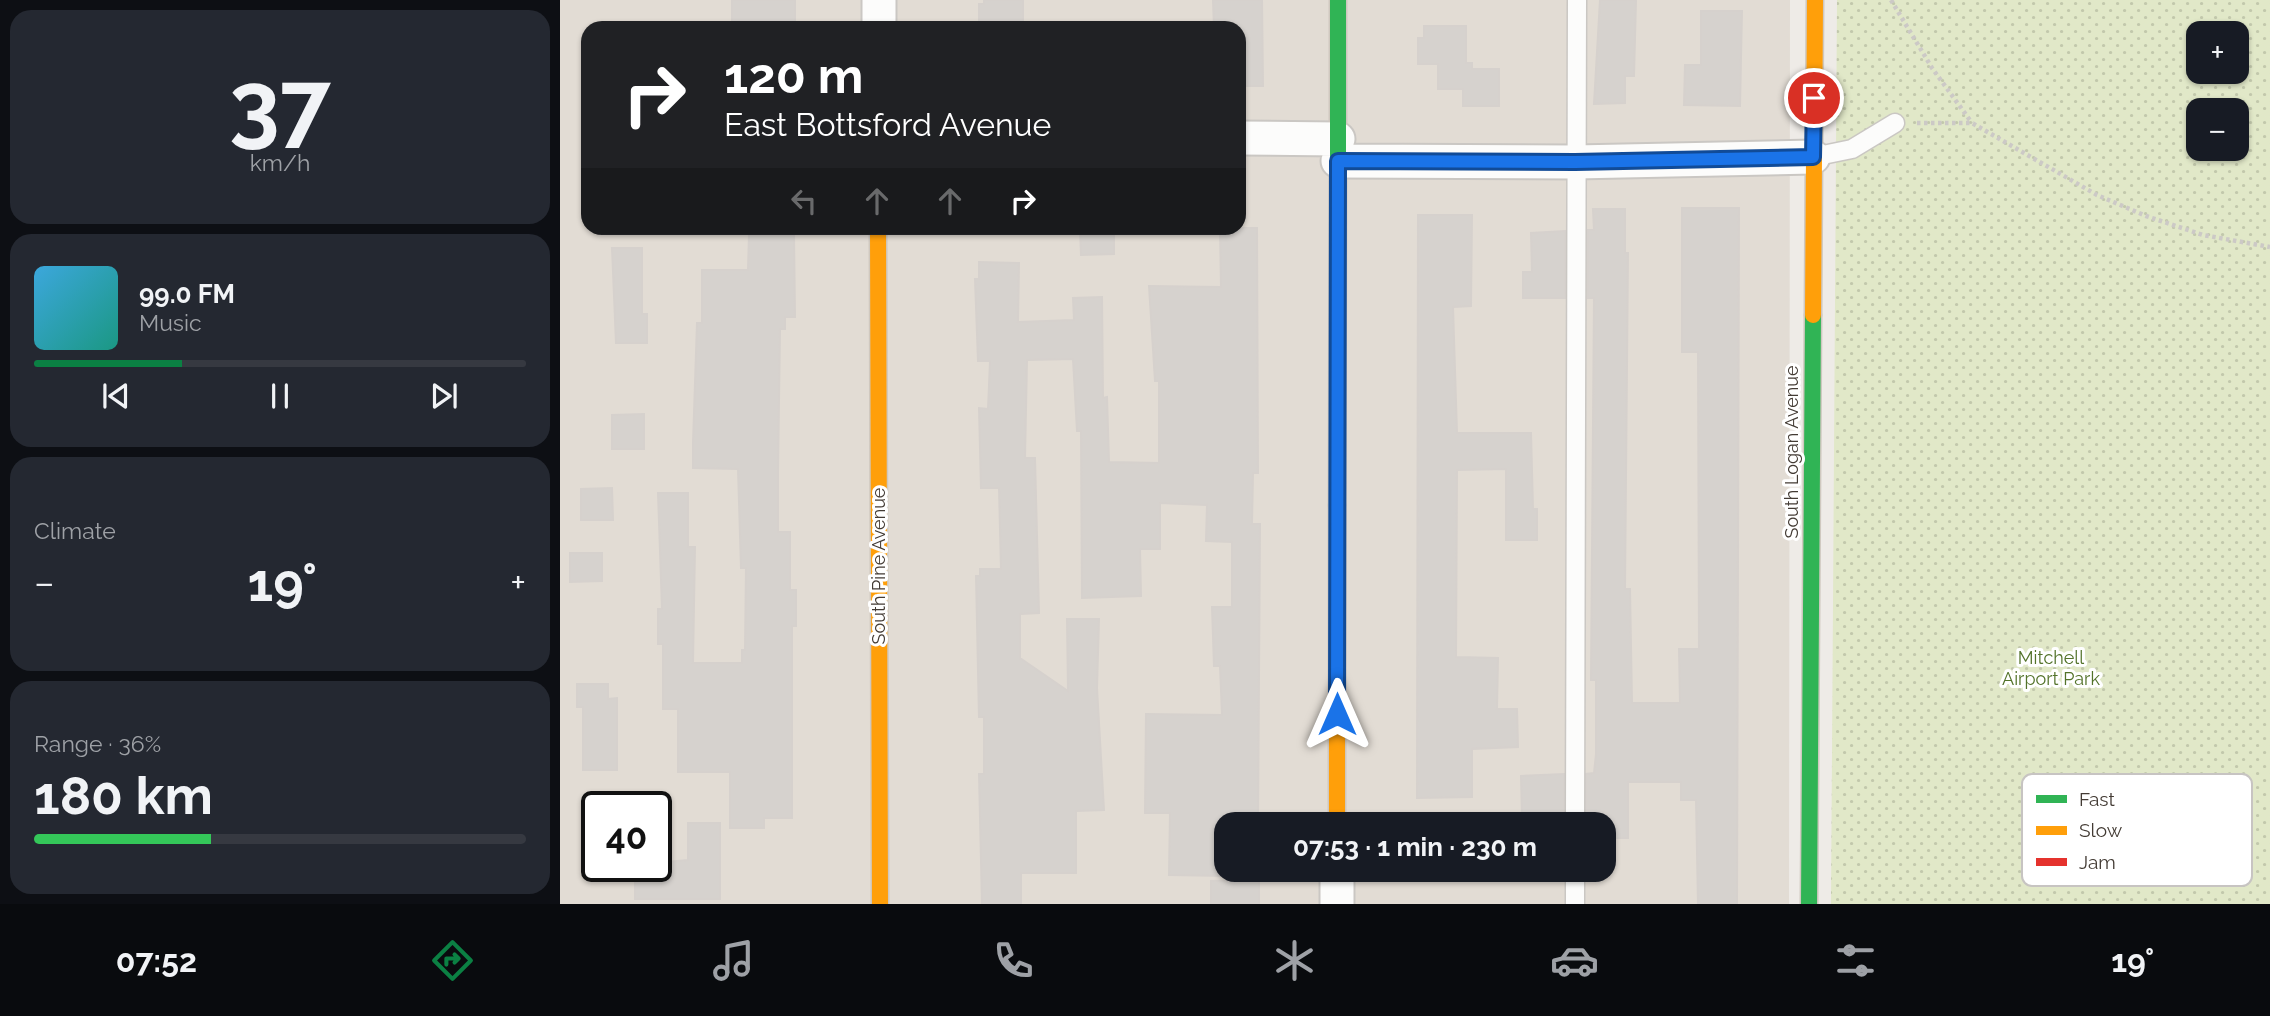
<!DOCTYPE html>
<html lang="en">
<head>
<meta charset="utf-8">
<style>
  body { margin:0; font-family:Raleway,sans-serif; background:#242831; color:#f1f3f6; height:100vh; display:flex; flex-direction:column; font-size:26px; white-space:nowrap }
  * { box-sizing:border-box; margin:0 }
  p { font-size:23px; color:#9ea1a6 }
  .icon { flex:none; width:38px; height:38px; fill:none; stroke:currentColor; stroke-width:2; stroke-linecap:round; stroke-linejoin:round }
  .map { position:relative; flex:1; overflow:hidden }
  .side { display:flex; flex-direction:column; gap:10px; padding:10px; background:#0d0f14; width:560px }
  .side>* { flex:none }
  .top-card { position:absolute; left:21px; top:21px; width:665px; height:214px; border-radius:21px; box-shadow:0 2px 5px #0004; background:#202124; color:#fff; overflow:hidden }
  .tools { position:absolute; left:1626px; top:21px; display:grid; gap:14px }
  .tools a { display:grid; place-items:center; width:63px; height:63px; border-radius:14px; background:#171b24; box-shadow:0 2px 5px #0004; font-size:35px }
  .speed { position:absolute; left:21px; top:791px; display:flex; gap:14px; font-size:35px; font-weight:700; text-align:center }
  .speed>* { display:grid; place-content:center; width:91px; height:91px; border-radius:50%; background:#171b24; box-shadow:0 2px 5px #0004; line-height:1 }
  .speed .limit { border:4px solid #111; border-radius:10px; background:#fff; color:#111 }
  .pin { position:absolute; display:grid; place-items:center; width:60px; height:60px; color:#fff; margin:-30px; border:4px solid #fff; border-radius:50%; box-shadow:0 2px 7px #0007 }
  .me { position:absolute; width:77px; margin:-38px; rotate:0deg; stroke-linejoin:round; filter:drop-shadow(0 0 5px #0008) }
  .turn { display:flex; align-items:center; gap:24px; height:147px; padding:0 28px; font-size:32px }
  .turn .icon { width:91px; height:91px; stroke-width:2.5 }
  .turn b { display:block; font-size:49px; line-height:60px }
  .lanes { display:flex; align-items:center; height:66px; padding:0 28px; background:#0003; justify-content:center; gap:35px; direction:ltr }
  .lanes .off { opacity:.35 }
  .big { font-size:52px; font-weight:700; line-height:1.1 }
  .side .card { flex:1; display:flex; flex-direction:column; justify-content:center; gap:10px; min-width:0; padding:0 24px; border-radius:21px; background:#242831 }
  .side .dial { align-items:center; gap:0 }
  .dial b { font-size:91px; line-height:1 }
  .song { display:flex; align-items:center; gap:21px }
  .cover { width:84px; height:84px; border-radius:10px; background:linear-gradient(135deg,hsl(200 70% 55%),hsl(170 70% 35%)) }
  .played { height:7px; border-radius:4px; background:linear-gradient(90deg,#0b8043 30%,#363941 30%) }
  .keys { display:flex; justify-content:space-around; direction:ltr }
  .heat { display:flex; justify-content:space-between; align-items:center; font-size:38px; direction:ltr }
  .charge { height:10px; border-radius:5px; background:linear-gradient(90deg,#34c759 36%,#363941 0) }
  .trip { position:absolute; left:654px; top:812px; width:402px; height:70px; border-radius:21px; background:#171b24; box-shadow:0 2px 5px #0004; font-weight:700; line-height:70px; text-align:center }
  .tabs { display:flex; height:112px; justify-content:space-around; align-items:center; background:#090b0e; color:#9ea1a6 }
  .tabs .icon { width:49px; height:49px }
  .tabs .current { color:#0b8043 }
  .tabs b { font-size:32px; color:#f1f3f6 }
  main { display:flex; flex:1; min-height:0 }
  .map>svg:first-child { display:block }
</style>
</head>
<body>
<main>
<section class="side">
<div class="card dial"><b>37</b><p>km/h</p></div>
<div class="card">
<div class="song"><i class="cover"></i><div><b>99.0 FM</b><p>Music</p></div></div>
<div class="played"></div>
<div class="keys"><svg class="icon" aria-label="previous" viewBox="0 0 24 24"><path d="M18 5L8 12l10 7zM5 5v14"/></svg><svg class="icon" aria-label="pause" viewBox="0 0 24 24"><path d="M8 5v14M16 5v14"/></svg><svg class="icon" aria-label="next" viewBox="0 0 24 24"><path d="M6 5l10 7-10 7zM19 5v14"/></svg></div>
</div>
<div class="card"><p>Climate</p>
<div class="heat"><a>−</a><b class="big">19°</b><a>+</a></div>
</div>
<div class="card"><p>Range · 36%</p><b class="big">180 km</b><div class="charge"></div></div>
</section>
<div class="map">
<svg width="1710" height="904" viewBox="0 0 1710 904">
  <defs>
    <pattern id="park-dots" width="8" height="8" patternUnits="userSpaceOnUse" patternTransform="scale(1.75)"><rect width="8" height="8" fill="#e1e8c8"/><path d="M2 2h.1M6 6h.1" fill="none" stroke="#c2c8ac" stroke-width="1.8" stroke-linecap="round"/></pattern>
  </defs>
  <rect width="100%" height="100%" fill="#eeebe7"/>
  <path fill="#e2dcd4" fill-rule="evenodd" d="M0,0H1230L1229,904H0ZM28,28H679V228H28ZM37,807H96V866H37ZM667,824H1045V870H667Z"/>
  <path fill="url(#park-dots)" fill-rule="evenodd" d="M1277,0H1710V904H1271ZM1638,33H1676V72H1638ZM1638,110H1676V149H1638Z"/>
  <path fill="#d6d2ce" stroke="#d6d1cd" stroke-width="2" d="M172,0H235V28H172Z
    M424,0H463V28H419V4H424Z
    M653,0H702L703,86H679V28H654Z
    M1040,0H1076L1074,76H1065V103L1034,104Z
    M1141,11H1182L1180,106L1124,105L1125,65H1141Z
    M864,26H906V63H912V69H939V106H903V89H878V64H858V38H864Z
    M1122,208H1179L1177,904H1138L1136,800H1121V782H1068V838H1045V824H1035V813L1026,814V774L1034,773L1036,754V680H1031L1034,298H1028V230H1034L1033,209H1065V253H1068L1065,589H1070L1072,703H1120L1119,649H1139L1138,352H1122Z
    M858,215H912L911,306L893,307L897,433H971L973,509H977V540H946V469L897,470L896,657L938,658L937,709H957L958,747L912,749V797L857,798Z
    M520,228H554V254L521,255Z
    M660,228H697L698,473H693L692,524H700L698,824H667V876L609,875L610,813H585L586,714L662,715L660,666H654L652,607H672V542L646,541L647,505L600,503V549H580L581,596L522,598L521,431H517L513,359L467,360L465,458H475L479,613L460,614V658L508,691L507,619H539L537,688L544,810L516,811V873H461V904H422L419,774H424V717H419L416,576H420V569H441L439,488H421L419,408L428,409L430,361H418L415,279H419V262L459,263L458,322L514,320L513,298L542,297L543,398L547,397L549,462L599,463V381H595L589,286L661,287Z
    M1005,231V298H963V272H972L971,233Z
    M189,234H234L235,317H225V329H220L218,473V532H230V590H236V626H232V818H204V828H170V772H118V709H103V644H98V609H102L98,493H128V547H135L133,663H182V650H185L186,568H181L178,469L133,468V443L137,323H142V270H188Z
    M52,248H82V314H87V343H56Z
    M84,414V449H52V415Z
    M52,488L53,520H21V489Z
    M10,553H42V581L10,582Z
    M17,684H48V699L57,698V770H23V707H17Z
    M1004,774V814L962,816L961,776Z
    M128,823H160V899H75V866H96V863L128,860Z
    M699,880V904H651V881Z"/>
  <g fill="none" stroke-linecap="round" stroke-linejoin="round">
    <defs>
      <path id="lane" d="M1253,157L1292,149L1335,123
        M1015,824L1017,0
        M1015,870V904"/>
      <path id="street" d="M319,28V0
        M679,138L778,139
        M778,161L1015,162L1253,157
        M777,904V870"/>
      <path id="fast" d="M778,165V0
        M1249,904L1253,315"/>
      <path id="slow" d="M318,228L320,904
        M1253,315L1255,0
        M777,824V505"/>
      <path id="jam" d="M777,505L778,165"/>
    </defs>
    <use href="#lane" stroke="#cac7c3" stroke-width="21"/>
    <use href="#street" stroke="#cac7c3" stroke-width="37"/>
    <use href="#fast" stroke="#cfc8bf" stroke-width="19"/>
    <use href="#slow" stroke="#cfc8bf" stroke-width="19"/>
    <use href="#jam" stroke="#cfc8bf" stroke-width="19"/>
    <path stroke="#ccc9c6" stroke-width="4.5" stroke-dasharray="3.5 3.5" stroke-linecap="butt" d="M1331,0L1372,68L1412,123
      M1357,123H1412L1537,195L1586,216L1643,235L1710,247"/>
    <use href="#lane" stroke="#fcfcfb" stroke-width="18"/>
    <use href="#street" stroke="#fcfcfb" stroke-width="33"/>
    <use href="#fast" stroke="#30b455" stroke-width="16"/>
    <use href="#slow" stroke="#ff9f0a" stroke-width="16"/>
    <use href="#jam" stroke="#e5322d" stroke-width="16"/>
  </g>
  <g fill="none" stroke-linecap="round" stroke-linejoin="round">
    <defs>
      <path id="route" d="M777,714L778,161L1015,162L1253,157L1254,98"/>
    </defs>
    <use href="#route" stroke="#114b97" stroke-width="18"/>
    <use href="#route" stroke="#1a73e8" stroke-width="12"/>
  </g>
  <g text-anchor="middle" stroke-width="6" stroke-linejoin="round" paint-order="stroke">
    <g font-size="18" fill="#433b34" stroke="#fff">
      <text transform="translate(1232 452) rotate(-90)" y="6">South Logan Avenue</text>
      <text transform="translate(319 566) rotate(-90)" y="6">South Pine Avenue</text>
    </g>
    <g font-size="18" fill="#53732a" stroke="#fff">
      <text x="1491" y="664">Mitchell<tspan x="1491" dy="21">Airport Park</tspan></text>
    </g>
  </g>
  <rect x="1462" y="774" width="230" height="112" rx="10" fill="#fff" stroke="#c7c4c2" stroke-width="2"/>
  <rect x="1476" y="795" width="31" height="8" fill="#30b455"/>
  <rect x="1476" y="826" width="31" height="9" fill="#ff9f0a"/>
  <rect x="1476" y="858" width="31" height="8" fill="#e5322d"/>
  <g font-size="19" fill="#433b34">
    <text x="1519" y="806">Fast</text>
    <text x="1519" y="837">Slow</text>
    <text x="1519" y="869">Jam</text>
  </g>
</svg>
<div class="tools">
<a>+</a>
<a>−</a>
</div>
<div class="speed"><div class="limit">40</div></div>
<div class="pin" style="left:1254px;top:98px;background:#d93025"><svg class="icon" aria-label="arrive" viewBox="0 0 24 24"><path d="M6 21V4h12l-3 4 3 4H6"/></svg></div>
<svg class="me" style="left:777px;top:714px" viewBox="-20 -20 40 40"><path d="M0-17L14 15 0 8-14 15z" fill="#1a73e8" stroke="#fff" stroke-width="4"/></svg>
<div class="trip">07:53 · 1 min · 230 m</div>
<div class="top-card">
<div class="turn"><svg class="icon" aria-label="right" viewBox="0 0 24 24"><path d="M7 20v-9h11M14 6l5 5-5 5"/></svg><div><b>120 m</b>East Bottsford Avenue</div></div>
<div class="lanes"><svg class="icon off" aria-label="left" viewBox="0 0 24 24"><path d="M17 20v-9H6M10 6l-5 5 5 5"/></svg><svg class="icon off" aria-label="ahead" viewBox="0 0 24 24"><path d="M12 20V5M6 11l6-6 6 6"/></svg><svg class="icon off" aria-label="ahead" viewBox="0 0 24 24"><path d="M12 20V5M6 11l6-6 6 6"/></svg><svg class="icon" aria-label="right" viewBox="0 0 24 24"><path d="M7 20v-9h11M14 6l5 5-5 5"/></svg></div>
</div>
</div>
</main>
<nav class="tabs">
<b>07:52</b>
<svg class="icon current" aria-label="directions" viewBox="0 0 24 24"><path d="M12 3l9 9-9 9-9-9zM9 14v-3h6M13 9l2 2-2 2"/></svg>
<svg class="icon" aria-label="music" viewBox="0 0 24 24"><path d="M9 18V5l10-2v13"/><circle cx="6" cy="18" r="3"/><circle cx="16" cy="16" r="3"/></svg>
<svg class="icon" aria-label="phone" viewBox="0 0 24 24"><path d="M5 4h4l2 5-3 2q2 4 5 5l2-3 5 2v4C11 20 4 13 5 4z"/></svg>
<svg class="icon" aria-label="climate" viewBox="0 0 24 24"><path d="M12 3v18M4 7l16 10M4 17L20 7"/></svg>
<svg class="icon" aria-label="car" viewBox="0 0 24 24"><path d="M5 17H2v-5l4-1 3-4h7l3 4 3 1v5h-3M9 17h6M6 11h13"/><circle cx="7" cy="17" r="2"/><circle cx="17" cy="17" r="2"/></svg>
<svg class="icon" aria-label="filters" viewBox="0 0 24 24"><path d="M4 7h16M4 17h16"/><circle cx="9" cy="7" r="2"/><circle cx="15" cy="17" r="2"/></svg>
<b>19°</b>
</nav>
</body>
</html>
